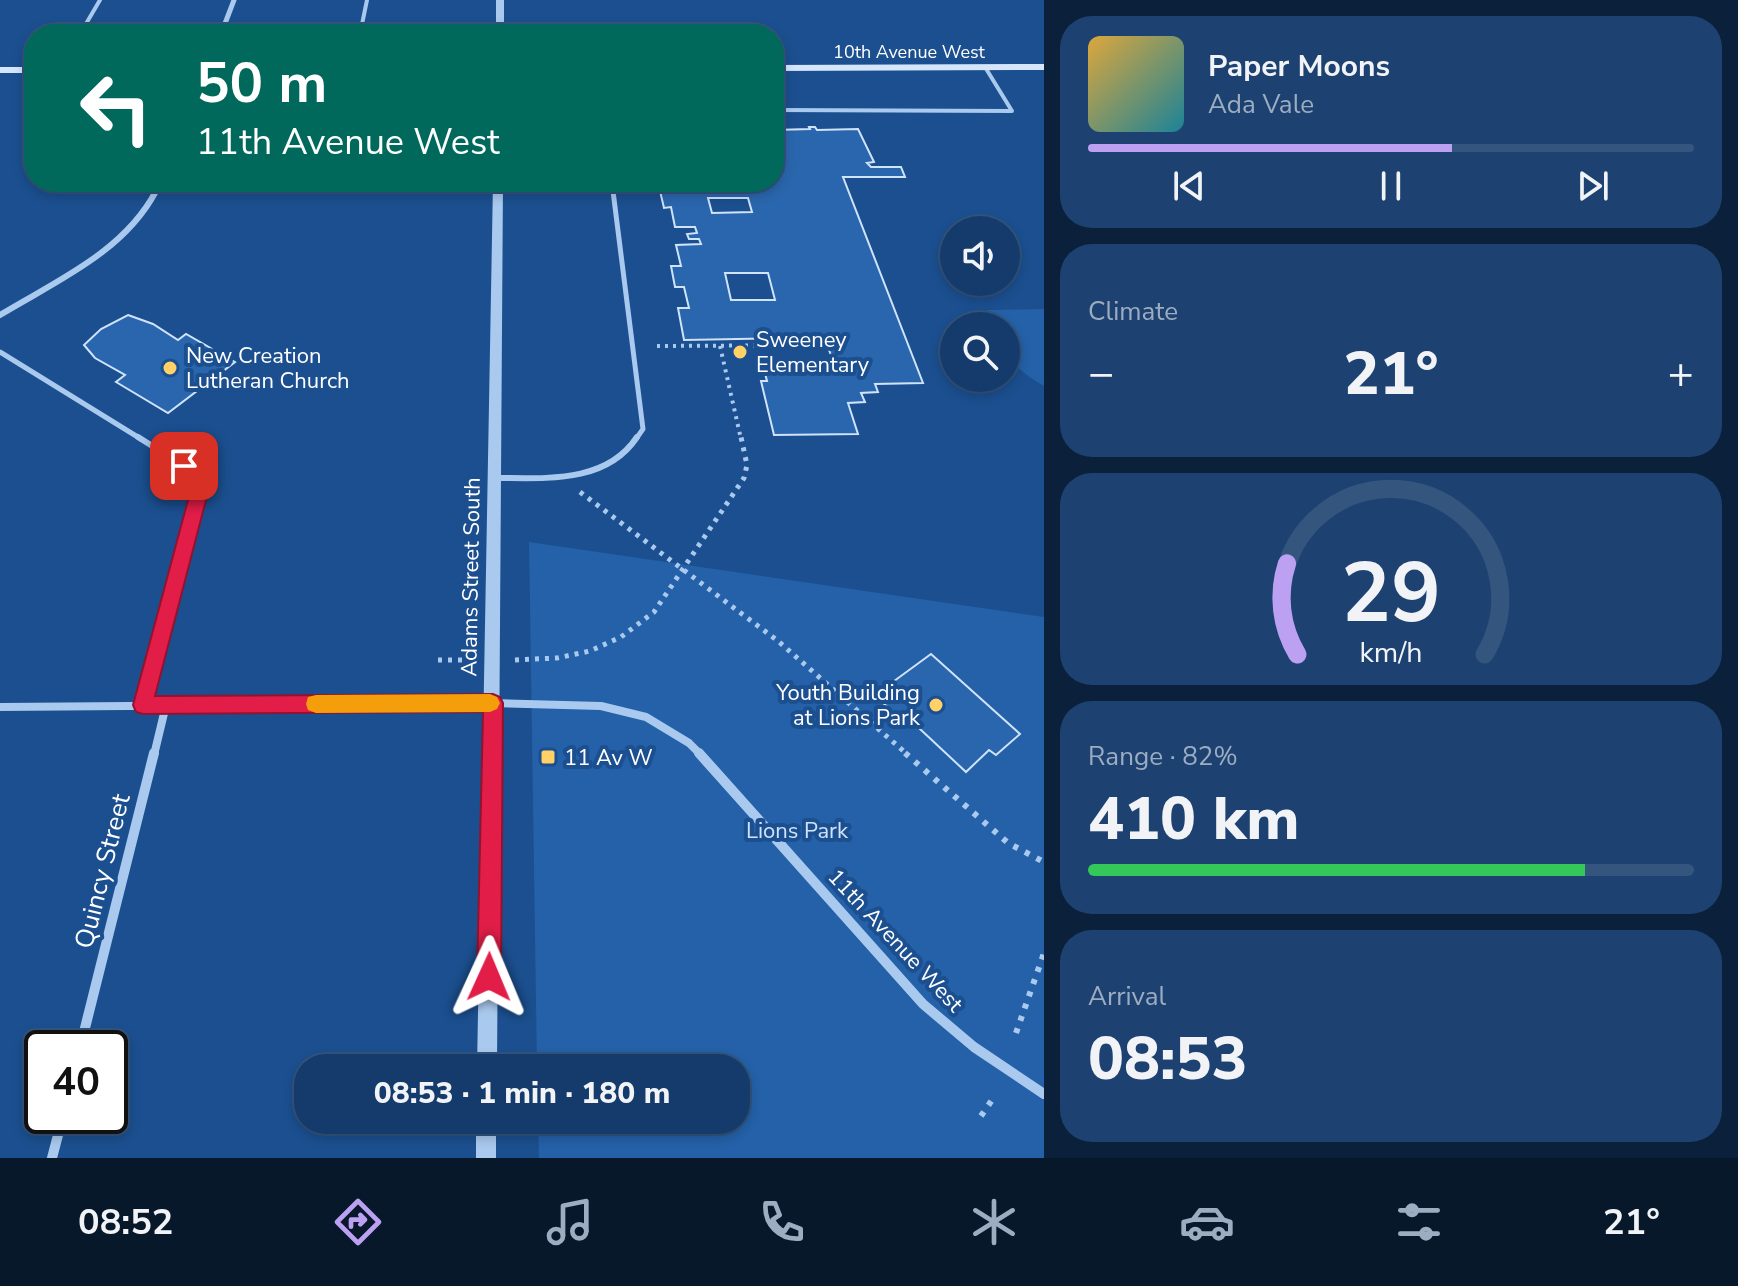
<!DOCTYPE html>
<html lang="en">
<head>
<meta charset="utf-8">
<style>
  body { margin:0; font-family:"Nunito Sans",sans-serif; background:#1d4271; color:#f1f3f6; height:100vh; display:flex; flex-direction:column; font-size:30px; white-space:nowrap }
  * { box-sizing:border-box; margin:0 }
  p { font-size:26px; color:#9dadc1 }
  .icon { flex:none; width:44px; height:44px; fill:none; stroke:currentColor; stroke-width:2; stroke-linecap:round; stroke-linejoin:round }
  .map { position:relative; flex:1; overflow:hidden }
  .sheet { display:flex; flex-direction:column; gap:16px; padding:16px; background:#0b203b; width:694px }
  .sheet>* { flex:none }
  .banner { position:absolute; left:24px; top:24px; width:760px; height:168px; border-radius:32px; box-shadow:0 4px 12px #0003,0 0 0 2px #33557e; background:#00695c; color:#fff; overflow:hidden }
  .fabs { position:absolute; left:940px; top:216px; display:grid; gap:16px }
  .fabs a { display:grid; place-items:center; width:80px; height:80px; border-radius:50%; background:#143b6b; box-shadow:0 4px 12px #0003,0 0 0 2px #33557e; font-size:40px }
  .speed { position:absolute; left:24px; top:1030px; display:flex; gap:16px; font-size:40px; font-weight:700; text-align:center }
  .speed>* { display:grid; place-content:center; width:104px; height:104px; border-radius:50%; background:#143b6b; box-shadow:0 4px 12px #0003,0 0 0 2px #33557e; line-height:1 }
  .speed .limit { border:4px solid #111; border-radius:12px; background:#fff; color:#111 }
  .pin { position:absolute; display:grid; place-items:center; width:68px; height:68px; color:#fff; margin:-34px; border-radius:16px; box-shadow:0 4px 12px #0006 }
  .me { position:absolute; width:88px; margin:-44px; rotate:1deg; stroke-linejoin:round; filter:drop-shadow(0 0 6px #0008) }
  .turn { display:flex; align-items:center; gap:28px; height:168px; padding:0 40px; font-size:36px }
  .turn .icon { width:104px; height:104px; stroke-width:2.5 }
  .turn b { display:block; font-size:56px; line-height:68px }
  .big { font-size:60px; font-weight:800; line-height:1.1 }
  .sheet .card { flex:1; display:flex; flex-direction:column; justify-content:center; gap:12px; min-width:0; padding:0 28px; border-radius:32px; background:#1d4271 }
  .sheet .dial { align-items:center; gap:0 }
  .dial svg { height:208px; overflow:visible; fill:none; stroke:#33557e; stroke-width:7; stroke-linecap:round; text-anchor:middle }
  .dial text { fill:#f1f3f6; stroke:none }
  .song { display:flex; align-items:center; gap:24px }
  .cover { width:96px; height:96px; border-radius:12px; background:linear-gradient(135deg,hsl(40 70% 55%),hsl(190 70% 35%)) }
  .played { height:8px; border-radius:4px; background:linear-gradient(90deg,#bca0f2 60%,#33557e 60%) }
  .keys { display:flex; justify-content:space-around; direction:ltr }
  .heat { display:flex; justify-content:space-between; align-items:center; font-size:44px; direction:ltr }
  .charge { height:12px; border-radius:6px; background:linear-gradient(90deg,#34c759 82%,#33557e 0) }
  .trip { position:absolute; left:294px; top:1054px; width:456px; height:80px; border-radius:32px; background:#143b6b; box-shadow:0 4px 12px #0003,0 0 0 2px #33557e; font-weight:800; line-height:80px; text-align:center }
  .tabs { display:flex; height:128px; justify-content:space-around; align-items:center; background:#08182b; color:#9dadc1 }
  .tabs .icon { width:56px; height:56px }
  .tabs .selected { color:#bca0f2 }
  .tabs b { font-size:36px; color:#f1f3f6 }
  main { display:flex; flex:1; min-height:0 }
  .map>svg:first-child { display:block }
</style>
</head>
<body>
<main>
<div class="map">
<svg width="1044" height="1158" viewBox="0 0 1044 1158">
  <rect width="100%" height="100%" fill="#1b4f8f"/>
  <path fill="#2461a8" d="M1044,309V386C1015,368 1006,362 1006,326H995L987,310Z
    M529,542L1044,617V1158H539L538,1120H736V1068H537Z"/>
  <path fill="#2a66ad" stroke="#cfe3fa" stroke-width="2" fill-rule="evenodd" d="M809,127H815L817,130L858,129L874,162L867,163L871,167H901L905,177H843L923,383L875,384L878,392L861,393L865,402L848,403L858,434L774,435L761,381H767L762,362L833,361L828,347L837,346L834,337L684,340L678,308H689L684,287H675L671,266H681L676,245L701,244L699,239H689L687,234L697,233L695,227H675L671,207L664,208L660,191H667L665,182H774V130L810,129ZM708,198H748L752,212L712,213ZM725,273H768L775,300H731Z
    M128,315L153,324L178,340L186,334L235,362L168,413L116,382L125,375L95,358L84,345L101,329Z
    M931,654L1020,734L996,755L989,750L966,772L905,715L901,720L875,695Z"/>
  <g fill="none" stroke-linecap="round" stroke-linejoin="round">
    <path stroke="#a9c9ee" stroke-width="4" stroke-dasharray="3 5" stroke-linecap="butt" d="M657,346L837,345
      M720,346L741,439"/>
    <path stroke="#a9c9ee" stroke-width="5" stroke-dasharray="4 6" stroke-linecap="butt" d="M580,492L778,641L908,755
      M438,660H469
      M515,660L557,658L590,651L621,637L654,612L744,478L747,465L741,437"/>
    <path stroke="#a9c9ee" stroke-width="6" stroke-dasharray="5 8" stroke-linecap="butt" d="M905,753L1008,843L1044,862
      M1016,1033L1044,953
      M981,1116L992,1100"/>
    <path stroke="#a9c9ee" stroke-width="4" d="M80,34L100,0
      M360,34L367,0
      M774,110L1012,111L985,67
      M607,182L614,193"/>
    <path stroke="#a9c9ee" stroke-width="5" d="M613,191L643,429L636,439
      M0,352L141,439"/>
    <path stroke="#a9c9ee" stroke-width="6" d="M138,437L184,466L198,486L143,705
      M495,478C545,478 606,484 637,437"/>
    <path stroke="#a9c9ee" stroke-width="5" d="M221,34L234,0
      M155,193L161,182"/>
    <path stroke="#a9c9ee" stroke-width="6" d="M0,315C56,281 124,252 156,191"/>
    <path stroke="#a9c9ee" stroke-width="8" d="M0,707L493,703L601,706L646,717L689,743L701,755
      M154,755L166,705"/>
    <path stroke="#a9c9ee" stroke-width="10" d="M699,753L923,1004L974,1047L1044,1094
      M80,1048L154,753
      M52,1158L63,1116"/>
    <path fill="#a9c9ee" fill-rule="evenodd" d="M496,0H504V34H496Z
      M493,182H503L497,1068H477Z
      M476,1120H496V1158H476Z"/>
    <path fill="#d6e6fa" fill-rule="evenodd" d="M1044,64V70L774,71V65Z
      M0,67H34V73H0Z"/>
  </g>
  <path fill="#e11d48" stroke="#92132f" stroke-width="2" d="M184,460C200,466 207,484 206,500L155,696L493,694L500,697L503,703L501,977L497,985L489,989L480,985L477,977L483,712L143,714L136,712L133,705L188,500L190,487L176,466Z"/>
  <path fill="#f59e0b" d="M490,694L497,697L500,703L497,709L490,712L316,713L308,710L306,704L308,697L316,695Z"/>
  <g fill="#ffd166" stroke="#1b4f8f" stroke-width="3">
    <circle cx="740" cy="352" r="8"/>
    <circle cx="170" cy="368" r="8"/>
    <circle cx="936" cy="705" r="8"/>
    <rect x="540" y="749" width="16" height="16" rx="4"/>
  </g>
  <g text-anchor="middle" stroke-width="8" stroke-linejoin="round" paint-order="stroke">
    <g font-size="18" fill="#fff" stroke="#1b4f8f">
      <text x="909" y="58">10th Avenue West</text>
    </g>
    <g font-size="22" fill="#fff" stroke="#1b4f8f" text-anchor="start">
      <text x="756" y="347">Sweeney<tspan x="756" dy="25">Elementary</tspan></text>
      <text x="186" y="363">New Creation<tspan x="186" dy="25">Lutheran Church</tspan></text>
      <text x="920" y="700" text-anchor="end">Youth Building<tspan x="920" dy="25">at Lions Park</tspan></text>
      <text x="564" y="765">11 Av W</text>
    </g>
    <g font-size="22" fill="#fff" stroke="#1b4f8f">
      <text transform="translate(470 577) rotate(-89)" y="8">Adams Street South</text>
      <text transform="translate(896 940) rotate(47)" y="8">11th Avenue West</text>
    </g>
    <g font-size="22" fill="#cfe3fa" stroke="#1b4f8f">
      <text x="797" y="838">Lions Park</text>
    </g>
    <g font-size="26" fill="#fff" stroke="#1b4f8f">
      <text transform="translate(102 871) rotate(-76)" y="9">Quincy Street</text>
    </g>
  </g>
</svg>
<div class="fabs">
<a><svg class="icon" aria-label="sound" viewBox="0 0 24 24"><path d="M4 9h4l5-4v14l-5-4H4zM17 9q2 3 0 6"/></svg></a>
<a><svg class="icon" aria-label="search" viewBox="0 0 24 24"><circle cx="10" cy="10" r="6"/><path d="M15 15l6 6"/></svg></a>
</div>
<div class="speed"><div class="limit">40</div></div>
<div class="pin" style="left:184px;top:466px;background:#d93025"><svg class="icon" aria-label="arrive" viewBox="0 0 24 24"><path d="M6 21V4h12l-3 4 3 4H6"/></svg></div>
<svg class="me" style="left:489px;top:977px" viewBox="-20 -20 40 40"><path d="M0-17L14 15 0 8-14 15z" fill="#e11d48" stroke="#fff" stroke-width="4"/></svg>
<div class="trip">08:53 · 1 min · 180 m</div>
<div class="banner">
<div class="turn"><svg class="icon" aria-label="left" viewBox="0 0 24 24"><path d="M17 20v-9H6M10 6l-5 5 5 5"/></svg><div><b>50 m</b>11th Avenue West</div></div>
</div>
</div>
<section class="sheet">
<div class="card">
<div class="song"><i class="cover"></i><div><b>Paper Moons</b><p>Ada Vale</p></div></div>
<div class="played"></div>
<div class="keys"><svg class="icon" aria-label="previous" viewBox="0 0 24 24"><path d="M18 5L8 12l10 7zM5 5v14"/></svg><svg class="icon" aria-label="pause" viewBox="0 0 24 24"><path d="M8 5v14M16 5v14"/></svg><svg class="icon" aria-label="next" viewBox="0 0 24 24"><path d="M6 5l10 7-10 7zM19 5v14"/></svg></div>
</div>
<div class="card"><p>Climate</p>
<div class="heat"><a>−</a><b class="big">21°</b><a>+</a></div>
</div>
<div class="card dial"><svg viewBox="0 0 100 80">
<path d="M14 69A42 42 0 1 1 86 69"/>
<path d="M14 69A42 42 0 0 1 10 34" stroke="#bca0f2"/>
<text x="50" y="56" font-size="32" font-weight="700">29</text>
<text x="50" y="72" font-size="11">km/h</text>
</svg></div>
<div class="card"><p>Range · 82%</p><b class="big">410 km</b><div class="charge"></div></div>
<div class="card"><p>Arrival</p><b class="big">08:53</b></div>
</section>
</main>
<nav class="tabs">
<b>08:52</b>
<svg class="icon selected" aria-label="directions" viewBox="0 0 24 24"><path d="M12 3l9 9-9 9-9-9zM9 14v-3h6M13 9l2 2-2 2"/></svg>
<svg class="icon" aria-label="music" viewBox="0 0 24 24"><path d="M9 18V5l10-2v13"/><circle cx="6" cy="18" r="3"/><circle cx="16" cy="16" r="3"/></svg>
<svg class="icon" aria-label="phone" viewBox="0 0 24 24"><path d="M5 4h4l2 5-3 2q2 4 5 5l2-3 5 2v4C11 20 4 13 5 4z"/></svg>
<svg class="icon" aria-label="climate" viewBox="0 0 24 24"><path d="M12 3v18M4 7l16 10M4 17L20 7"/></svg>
<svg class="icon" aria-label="car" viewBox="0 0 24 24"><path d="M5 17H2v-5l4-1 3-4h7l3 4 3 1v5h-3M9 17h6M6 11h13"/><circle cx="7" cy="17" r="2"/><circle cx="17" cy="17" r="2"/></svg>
<svg class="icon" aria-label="filters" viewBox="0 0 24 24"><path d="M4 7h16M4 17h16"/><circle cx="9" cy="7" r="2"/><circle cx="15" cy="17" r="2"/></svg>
<b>21°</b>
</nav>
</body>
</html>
